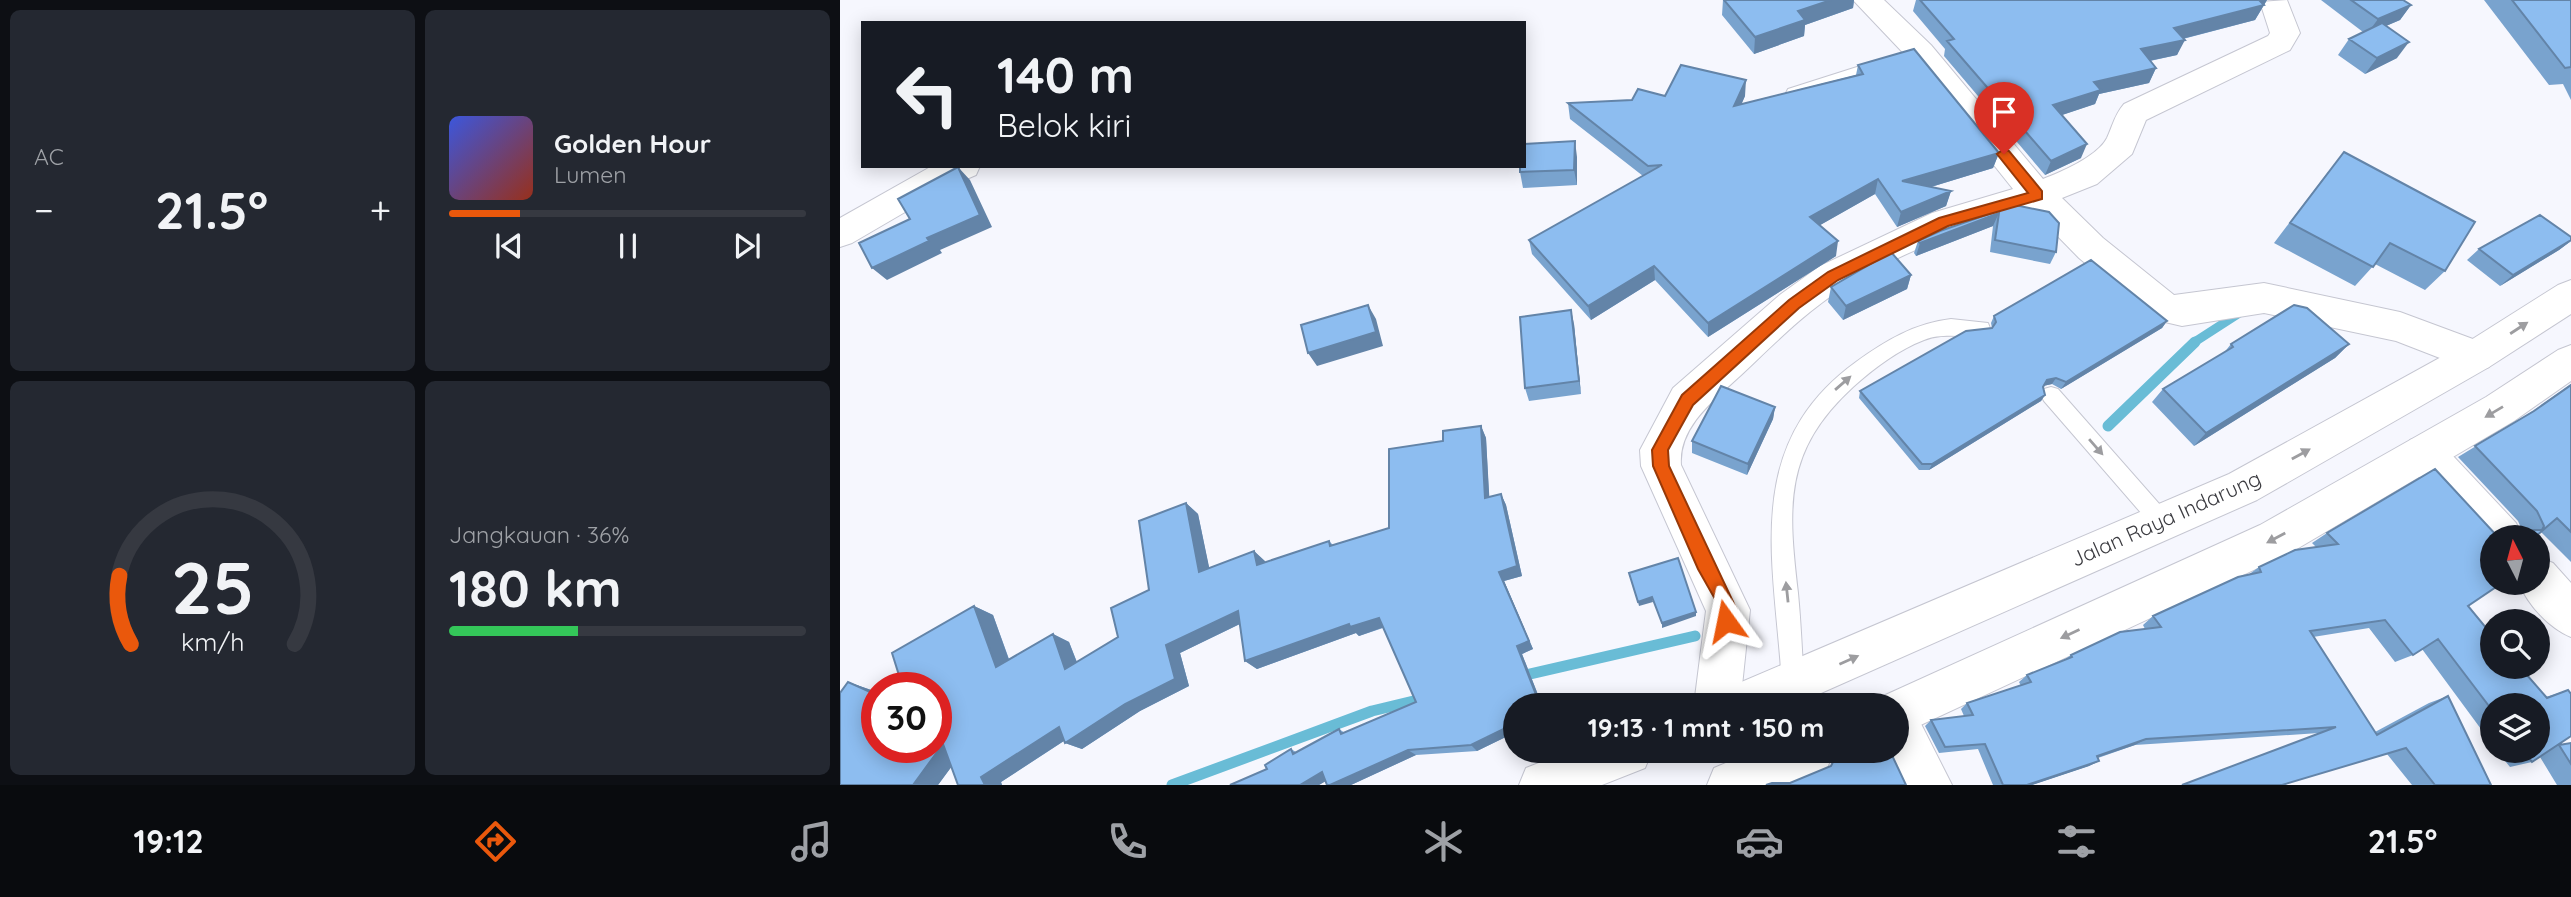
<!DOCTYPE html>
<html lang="id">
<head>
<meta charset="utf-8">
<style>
  body { margin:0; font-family:Quicksand,sans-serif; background:#242831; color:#f1f3f6; height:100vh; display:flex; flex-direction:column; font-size:26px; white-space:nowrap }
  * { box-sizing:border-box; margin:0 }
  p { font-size:23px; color:#9ea1a6 }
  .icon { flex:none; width:38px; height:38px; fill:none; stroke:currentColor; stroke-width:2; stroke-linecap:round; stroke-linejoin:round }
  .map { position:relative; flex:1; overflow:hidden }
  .sheet { display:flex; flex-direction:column; gap:10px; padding:10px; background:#0d0f14; width:840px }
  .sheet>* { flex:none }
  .top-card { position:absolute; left:21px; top:21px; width:665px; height:147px; border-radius:0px; box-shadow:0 4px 18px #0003; background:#171b24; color:#f1f3f6; overflow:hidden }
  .needle { width:46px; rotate:354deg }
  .fabs { position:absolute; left:1640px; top:525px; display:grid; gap:14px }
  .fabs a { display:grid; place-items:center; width:70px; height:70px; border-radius:50%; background:#171b24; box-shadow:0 4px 18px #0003; font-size:35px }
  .speed { position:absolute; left:21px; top:672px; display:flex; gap:14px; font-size:35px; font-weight:700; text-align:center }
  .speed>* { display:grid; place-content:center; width:91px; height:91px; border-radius:50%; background:#171b24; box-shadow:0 4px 18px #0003; line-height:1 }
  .speed .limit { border:10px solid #d22; background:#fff; color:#111 }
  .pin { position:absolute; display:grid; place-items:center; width:60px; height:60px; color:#fff; margin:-72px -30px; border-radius:50% 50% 50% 0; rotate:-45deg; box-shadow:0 0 7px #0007 }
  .pin .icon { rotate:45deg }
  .me { position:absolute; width:77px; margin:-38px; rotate:348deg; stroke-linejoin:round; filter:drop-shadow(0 0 5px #0008) }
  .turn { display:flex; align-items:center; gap:24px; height:147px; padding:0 21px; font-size:32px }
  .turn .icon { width:91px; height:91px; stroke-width:2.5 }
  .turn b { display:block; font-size:49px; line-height:60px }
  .big { font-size:52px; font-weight:700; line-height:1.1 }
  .sheet .tile { flex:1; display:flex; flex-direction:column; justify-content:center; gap:10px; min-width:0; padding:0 24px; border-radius:10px; background:#242831 }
  .sheet .dial { align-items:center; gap:0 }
  .dial svg { height:182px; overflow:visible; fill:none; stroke:#363941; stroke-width:7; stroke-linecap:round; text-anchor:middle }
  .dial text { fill:#f1f3f6; stroke:none }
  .song { display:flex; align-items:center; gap:21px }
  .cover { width:84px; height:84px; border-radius:10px; background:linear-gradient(135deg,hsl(230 70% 55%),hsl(10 70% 35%)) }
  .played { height:7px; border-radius:4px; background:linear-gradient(90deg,#ea580c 20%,#363941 20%) }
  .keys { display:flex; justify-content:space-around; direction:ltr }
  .heat { display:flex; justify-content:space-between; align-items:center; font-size:38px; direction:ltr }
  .charge { height:10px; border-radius:5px; background:linear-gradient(90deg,#34c759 36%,#363941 0) }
  .sheet .tiles { flex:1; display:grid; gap:10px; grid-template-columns:repeat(2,1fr) }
  .trip { position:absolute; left:663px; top:693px; width:406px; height:70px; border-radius:35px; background:#171b24; box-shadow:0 4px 18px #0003; font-weight:700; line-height:70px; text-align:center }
  .menu { display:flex; height:112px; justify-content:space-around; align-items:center; background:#090b0e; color:#9ea1a6 }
  .menu .icon { width:49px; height:49px }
  .menu .current { color:#ea580c }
  .menu b { font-size:32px; color:#f1f3f6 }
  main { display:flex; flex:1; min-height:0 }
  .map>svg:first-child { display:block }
</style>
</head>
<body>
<main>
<section class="sheet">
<div class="tiles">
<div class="tile"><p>AC</p>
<div class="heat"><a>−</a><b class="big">21.5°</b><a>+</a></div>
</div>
<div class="tile">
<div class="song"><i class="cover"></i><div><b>Golden Hour</b><p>Lumen</p></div></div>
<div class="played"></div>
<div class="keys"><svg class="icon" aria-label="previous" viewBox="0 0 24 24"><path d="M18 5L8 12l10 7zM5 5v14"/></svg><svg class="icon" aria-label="pause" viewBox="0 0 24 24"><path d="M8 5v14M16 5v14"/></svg><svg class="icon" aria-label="next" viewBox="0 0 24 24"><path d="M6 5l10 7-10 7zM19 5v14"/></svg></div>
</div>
<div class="tile dial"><svg viewBox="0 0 100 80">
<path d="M14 69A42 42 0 1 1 86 69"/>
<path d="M14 69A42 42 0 0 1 9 39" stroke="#ea580c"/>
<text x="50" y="56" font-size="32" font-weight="700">25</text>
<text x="50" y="72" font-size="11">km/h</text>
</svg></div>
<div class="tile"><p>Jangkauan · 36%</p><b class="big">180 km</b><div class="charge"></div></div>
</div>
</section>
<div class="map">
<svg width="1731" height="785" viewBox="0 0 1731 785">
  <rect width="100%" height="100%" fill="#f6f7fe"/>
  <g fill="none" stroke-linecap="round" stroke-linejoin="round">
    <path stroke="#69bcd6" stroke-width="9" d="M1353,343L1401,312"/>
    <path stroke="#69bcd6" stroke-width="11" d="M1268,426L1355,342
      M677,677L855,636
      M332,785L532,711L586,698"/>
    <defs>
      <path id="lane" d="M1039,60L1044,61V69L954,98L946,93L948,89Z
        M1111,319L1148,323L1150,328L1148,333C1128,340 1105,331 1084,340C1058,350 1034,368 1013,387C943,451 948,507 958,593C961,623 962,654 964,684L961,692L953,695L945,692L942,684C935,563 900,446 1016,362C1045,341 1075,323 1111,319Z
        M1211,387L1218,389L1329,515L1332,522L1329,529L1322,532L1315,529L1204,401L1201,395L1204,389Z"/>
      <path id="street" d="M1013,0H1044L1091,45L1203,179C1221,172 1258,156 1267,138C1273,125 1274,116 1284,104L1428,36L1430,33L1420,2L1447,0L1460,33L1450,50L1306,120L1292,154L1257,184L1222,198L1263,238L1334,295L1424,283L1560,312L1649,345L1655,356L1649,367L1636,372L1556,341L1424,313L1342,326L1312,319L1239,258L1191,209C1127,228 1062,251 1005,287C966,311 933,345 900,376C874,400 838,427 841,465L910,610L900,705H854L866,611L801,466L800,450L833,388L941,294L980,266L1092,213L1173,189L1069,59Z
        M92,166H140L136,175L108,187L12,243L0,247V218Z
        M1584,435L1598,440L1676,523L1682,537H1652V553L1646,551L1570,466L1564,453L1570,440Z
        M1698,557L1713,563L1731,583V637C1709,628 1688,605 1679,583H1698Z
        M1057,701L1073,708L1112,785H1063L1046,751H1057V705H1046Z"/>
      <path id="highway" d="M1731,280V314L1649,367L1417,500L954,705H878L885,689L1389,474L1623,345L1718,285Z
        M1731,345V381L1674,421L1450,553L1057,736V705H1037L1041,697L1420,525L1646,397L1718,350Z
        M729,751H812L805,768L762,785H679L686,768Z
        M914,751H994L987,768L947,785H867L874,768Z"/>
    </defs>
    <use href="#lane" stroke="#c5c6d1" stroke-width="2"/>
    <use href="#street" stroke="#c5c6d1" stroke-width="2"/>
    <use href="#highway" stroke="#c5c6d1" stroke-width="2"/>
    <use href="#lane" fill="#fff" fill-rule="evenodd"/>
    <use href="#street" fill="#fff" fill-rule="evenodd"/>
    <use href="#highway" fill="#fff" fill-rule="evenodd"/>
  </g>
  <path fill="#79a3ce" d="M883,0H1014L1013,8L965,25L964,36L914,54L882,15Z
    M1076,0H1427L1415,20L1343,39L1337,55L1310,61L1316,68L1309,83L1259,94L1255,104L1222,115L1241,158L1205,175L1104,56L1105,49L1073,11Z
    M1481,0H1563L1571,5L1560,20L1546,26L1557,58L1525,74L1498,55L1509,39L1523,32Z
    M1644,0H1731V100L1723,84L1709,85Z
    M1018,65L1159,153L1153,168L1091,187L1111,191L1106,206L1057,227L1035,194L980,225L996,256L868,337L815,280L751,320L692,254L689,240L803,176L730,119L728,103L792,100L825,96H905L901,104L1016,75Z
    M737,157V185L683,188L680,172Z
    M1488,172L1605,271L1585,290L1535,264L1515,286L1434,243Z
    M1175,205L1216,252L1210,264L1150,252L1153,226L1076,256L1074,253L1078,241Z
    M1731,241L1719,250L1660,286L1627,260L1639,249Z
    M1071,275L1067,289L1003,320L988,302L991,287Z
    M1154,316L1327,321L1322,328L1221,389L1212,384L1203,386L1205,395L1201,401L1089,470H1079L1019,398L1020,391L1152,328L1151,323Z
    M734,324L741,394L689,401L685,388Z
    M1391,344H1509L1495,358L1354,446L1312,402L1323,389L1383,354Z
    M1731,384V562L1701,532L1695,537H1659L1673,530H1682L1678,521L1618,457L1687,415Z
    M935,407L933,419L907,475L852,453V441Z
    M641,426L646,438L649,497L661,494L666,505L682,576L664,581L693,649L682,654L702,705H676V732L637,751L576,755L511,785H487L485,781L479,785H390L427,769L425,765L451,749L456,752L499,729L505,733L576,702L543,628L519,636L516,633L417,669L405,661L400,624L340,653L349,686L300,711L242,749L225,743L224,741L161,782L162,785H118L111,767L98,785H0V693L8,682L37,692V747H96V688H63L52,653L134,606L153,615L169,659L213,634L229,642L237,662L278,637L271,608L309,590L299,521L346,503L358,514L369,568L414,551L425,562L489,541L493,545L549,528V449L603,441V431Z
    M1487,533L1628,606L1706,697L1728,690L1717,745L1731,743V785H1717L1700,757L1692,762L1670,767L1657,751H1698L1652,705V744L1582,649L1573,655L1555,662L1529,628L1473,637L1535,732L1589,703L1608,696L1651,785H1572L1547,754L1479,733L1295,745L1258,758L1259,761L1249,766L1192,785H1153L1138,749L1099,753L1085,726L1091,720L1124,716L1121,709L1127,703L1181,686L1179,682L1187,675L1224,660L1231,655L1305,629L1303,625L1313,616L1408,575L1419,567L1476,547L1472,543Z"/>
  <path fill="#6384a8" d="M991,0H1014L1013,8L965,25L964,36L914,54L915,37L958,11Z
    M1417,0H1427L1415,20L1326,43L1334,28Z
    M1571,5L1560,20L1527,34L1538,19Z
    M1345,40L1337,55L1294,64L1301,49Z
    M1569,42L1557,58L1525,74L1537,58Z
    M1316,68L1309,83L1259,94L1255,104L1207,120L1213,105L1254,82Z
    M906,80L905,96L894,122V106Z
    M735,141L737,157V185L734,170Z
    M1247,144L1241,158L1205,175L1211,161Z
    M1159,153L1153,168L1058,197L1062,181Z
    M118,167L130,180L152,227L100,250L102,253L47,280L32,268L87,238Z
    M1038,179L1035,194L968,232L970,217Z
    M1111,191L1106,206L1057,227L1061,212Z
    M1159,213L1153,226L1076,256L1080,243Z
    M998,241L996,256L868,337V323Z
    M1731,241L1719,250L1660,286L1673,275Z
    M814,266L815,280L751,320L748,306Z
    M1071,275L1067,289L1003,320L1006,306Z
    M528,305L536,319L543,346L477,366L468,353Z
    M731,310L734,324L741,394L739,381Z
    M1327,321L1322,328L1221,389L1226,382Z
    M1509,344L1495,358L1354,446L1366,433Z
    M1216,378L1212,384L1203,386L1207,380Z
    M1205,395L1201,401L1089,470L1092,464Z
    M935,407L933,419L907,475L908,464Z
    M641,426L646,438L650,509L645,498Z
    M661,494L666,505L682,576L664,581L693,649L682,654L702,705H700L677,646L659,572Z
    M346,503L358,514L372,581L359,572Z
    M414,551L425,561L428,574L417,565Z
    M812,597L813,602L799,606L798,602Z
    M134,606L153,615L174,674L156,667Z
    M398,611L410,619L340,653L349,686L300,711L242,749L225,743L285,704L326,645Z
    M856,612V616L822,628V623Z
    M539,618L547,626L519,636L516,633L417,669L405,661L509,624Z
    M213,634L229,642L242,676L225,669Z
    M8,682L31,690L37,692V695Z
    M676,723V732L637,751L631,745Z
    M219,727L236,733L161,782L162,785H145L141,777Z
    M1306,739L1295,745L1247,761L1257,756Z
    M103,744L124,750L98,785H73Z
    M568,750L576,755L511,785H490Z
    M1259,761L1249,766L1192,785H1187Z
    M482,772L493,777L479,785H460Z"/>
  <path fill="#8dbdf0" stroke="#6384a8" stroke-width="2" d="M884,0H991L958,11L965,20L915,37Z
    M1080,0H1419L1424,5L1334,28L1345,40L1301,49L1316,68L1254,82L1261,90L1213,105L1247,144L1211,161L1107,41L1114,39Z
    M1511,0H1563L1571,5L1538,19Z
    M1672,0H1731V67L1725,68Z
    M1542,23L1569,42L1537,58L1509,39Z
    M1074,49L1159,153L1062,181L1111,191L1061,212L1038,179L970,217L998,241L868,323L814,266L748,306L689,240L822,165L808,166L728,103L792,100L798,89L825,96L841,65L906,80L894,106L1023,74L1018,65Z
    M735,141L734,170L680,172V166H684V144Z
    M1504,152L1635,222L1605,271L1550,243L1533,267L1450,223Z
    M118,167L140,215L87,238L89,241L32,268L19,243L70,219L58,199Z
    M1175,205L1209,212L1219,223L1216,252L1155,240L1159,213L1080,243L1078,241L1100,231Z
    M1700,215L1731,237V240L1673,275L1639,249Z
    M1051,252L1071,275L1006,306L991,287Z
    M1251,260L1327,321L1226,382L1216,378L1207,380L1203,387L1205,395L1092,464H1082L1020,391L1126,331L1152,328L1156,322L1154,316Z
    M528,305L536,332L468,353L461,325Z
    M1454,305L1467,308L1509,344L1366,433L1323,389L1393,347L1391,344Z
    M731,310L739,381L685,388L680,317Z
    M1731,385V532L1717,518L1695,537H1673V530H1702L1704,526L1697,511L1635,446L1694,411Z
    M881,386L935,407L908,464L852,441Z
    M641,426L645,498L661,494L677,566L659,572L689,641L677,646L700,705H676V723L631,745L568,750L490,785H487L482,772L460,785H390L427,769L425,765L451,749L453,754L499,729L501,734L576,702L539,618L510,627L509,624L405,661L398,611L326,645L335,679L285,704L225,743L219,727L141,777L145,785H118L103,744L73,785H0V693L8,682L37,695V747H96V688H63L52,653L134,606L156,667L213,634L225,669L278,637L271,608L309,590L299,521L346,503L359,572L414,551L417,565L489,541L490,546L549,528V449L603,441V431Z
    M1595,469L1658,537H1652V583H1662L1628,606L1652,635V667H1680L1707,698L1728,690L1731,694V736L1692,762L1683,751H1698V705H1652V710L1598,639L1573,655L1545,620L1470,631L1537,735L1608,696L1651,785H1595L1566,748L1442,785H1342L1496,727L1306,739L1257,756L1259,761L1187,785H1163L1145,744L1105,747L1091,720L1133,715L1127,703L1191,682L1187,675L1232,657L1231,655L1280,632L1321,627L1313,616L1398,577L1421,572L1419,567L1455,550L1498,544L1487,533Z
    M838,558L856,612L822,623L812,597L798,602L789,573Z
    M1059,726V743H1057V727Z
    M1731,743V764L1719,745Z
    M1000,751H1050L1066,785H926L932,783H950L991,766L998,752Z"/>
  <defs><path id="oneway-solid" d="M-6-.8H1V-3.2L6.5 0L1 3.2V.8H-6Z" transform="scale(1.75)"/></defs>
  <g fill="#9d9da0">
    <use href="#oneway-solid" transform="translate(1679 328) rotate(-33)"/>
    <use href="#oneway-solid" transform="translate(1003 383) rotate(-41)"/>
    <use href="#oneway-solid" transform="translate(1654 412) rotate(149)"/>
    <use href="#oneway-solid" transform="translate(1256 447) rotate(49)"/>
    <use href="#oneway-solid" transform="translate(1461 454) rotate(-29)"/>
    <use href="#oneway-solid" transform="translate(1436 538) rotate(152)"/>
    <use href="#oneway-solid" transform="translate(947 592) rotate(-96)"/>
    <use href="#oneway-solid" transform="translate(1230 634) rotate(155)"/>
    <use href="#oneway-solid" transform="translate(1009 660) rotate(-24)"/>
  </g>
  <path fill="#ea580c" stroke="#983908" stroke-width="2" d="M1164,149L1169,151L1202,191V199L1108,226L998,280L959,308L853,405L828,450L829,466L897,610L893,628L886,630L880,628L875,599L858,569L813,466L812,450L842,395L949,300L988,272L1099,218L1188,193L1157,154Z"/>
  <g text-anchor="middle" stroke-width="5" stroke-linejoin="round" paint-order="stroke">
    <g font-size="21" fill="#3b3b40" stroke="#fff">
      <text transform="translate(1326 519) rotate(-24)" y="7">Jalan Raya Indarung</text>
    </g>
  </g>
</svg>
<div class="fabs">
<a><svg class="needle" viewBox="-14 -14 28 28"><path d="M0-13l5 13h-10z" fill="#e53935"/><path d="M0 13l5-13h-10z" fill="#9ea1a6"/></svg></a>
<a><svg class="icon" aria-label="search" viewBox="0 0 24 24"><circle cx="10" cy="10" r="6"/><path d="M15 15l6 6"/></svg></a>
<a><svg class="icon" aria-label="layers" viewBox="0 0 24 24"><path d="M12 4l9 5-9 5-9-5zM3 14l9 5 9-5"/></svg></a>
</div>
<div class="speed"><div class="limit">30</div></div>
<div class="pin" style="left:1164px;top:154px;background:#d93025"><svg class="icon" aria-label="arrive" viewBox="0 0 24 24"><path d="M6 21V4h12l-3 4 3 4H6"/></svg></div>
<svg class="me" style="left:886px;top:621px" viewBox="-20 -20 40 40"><path d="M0-17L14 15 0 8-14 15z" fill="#ea580c" stroke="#fff" stroke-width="4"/></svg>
<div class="trip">19:13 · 1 mnt · 150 m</div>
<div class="top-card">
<div class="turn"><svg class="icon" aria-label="left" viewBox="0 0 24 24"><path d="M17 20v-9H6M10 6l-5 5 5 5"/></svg><div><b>140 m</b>Belok kiri</div></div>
</div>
</div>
</main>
<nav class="menu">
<b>19:12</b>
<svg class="icon current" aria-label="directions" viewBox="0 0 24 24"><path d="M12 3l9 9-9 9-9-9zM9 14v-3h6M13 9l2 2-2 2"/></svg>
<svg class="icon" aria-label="music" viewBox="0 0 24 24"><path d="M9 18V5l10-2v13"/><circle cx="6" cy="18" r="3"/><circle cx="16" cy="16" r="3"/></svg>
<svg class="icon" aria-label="phone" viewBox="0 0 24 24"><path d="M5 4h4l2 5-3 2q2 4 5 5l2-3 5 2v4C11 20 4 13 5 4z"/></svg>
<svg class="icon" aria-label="climate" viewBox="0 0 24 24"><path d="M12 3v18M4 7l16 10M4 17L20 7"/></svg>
<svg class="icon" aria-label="car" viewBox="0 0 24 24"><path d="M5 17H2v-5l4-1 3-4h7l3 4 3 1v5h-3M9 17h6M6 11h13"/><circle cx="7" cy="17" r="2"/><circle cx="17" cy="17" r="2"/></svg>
<svg class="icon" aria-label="filters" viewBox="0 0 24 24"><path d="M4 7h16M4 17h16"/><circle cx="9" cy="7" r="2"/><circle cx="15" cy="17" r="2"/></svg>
<b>21.5°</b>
</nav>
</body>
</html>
